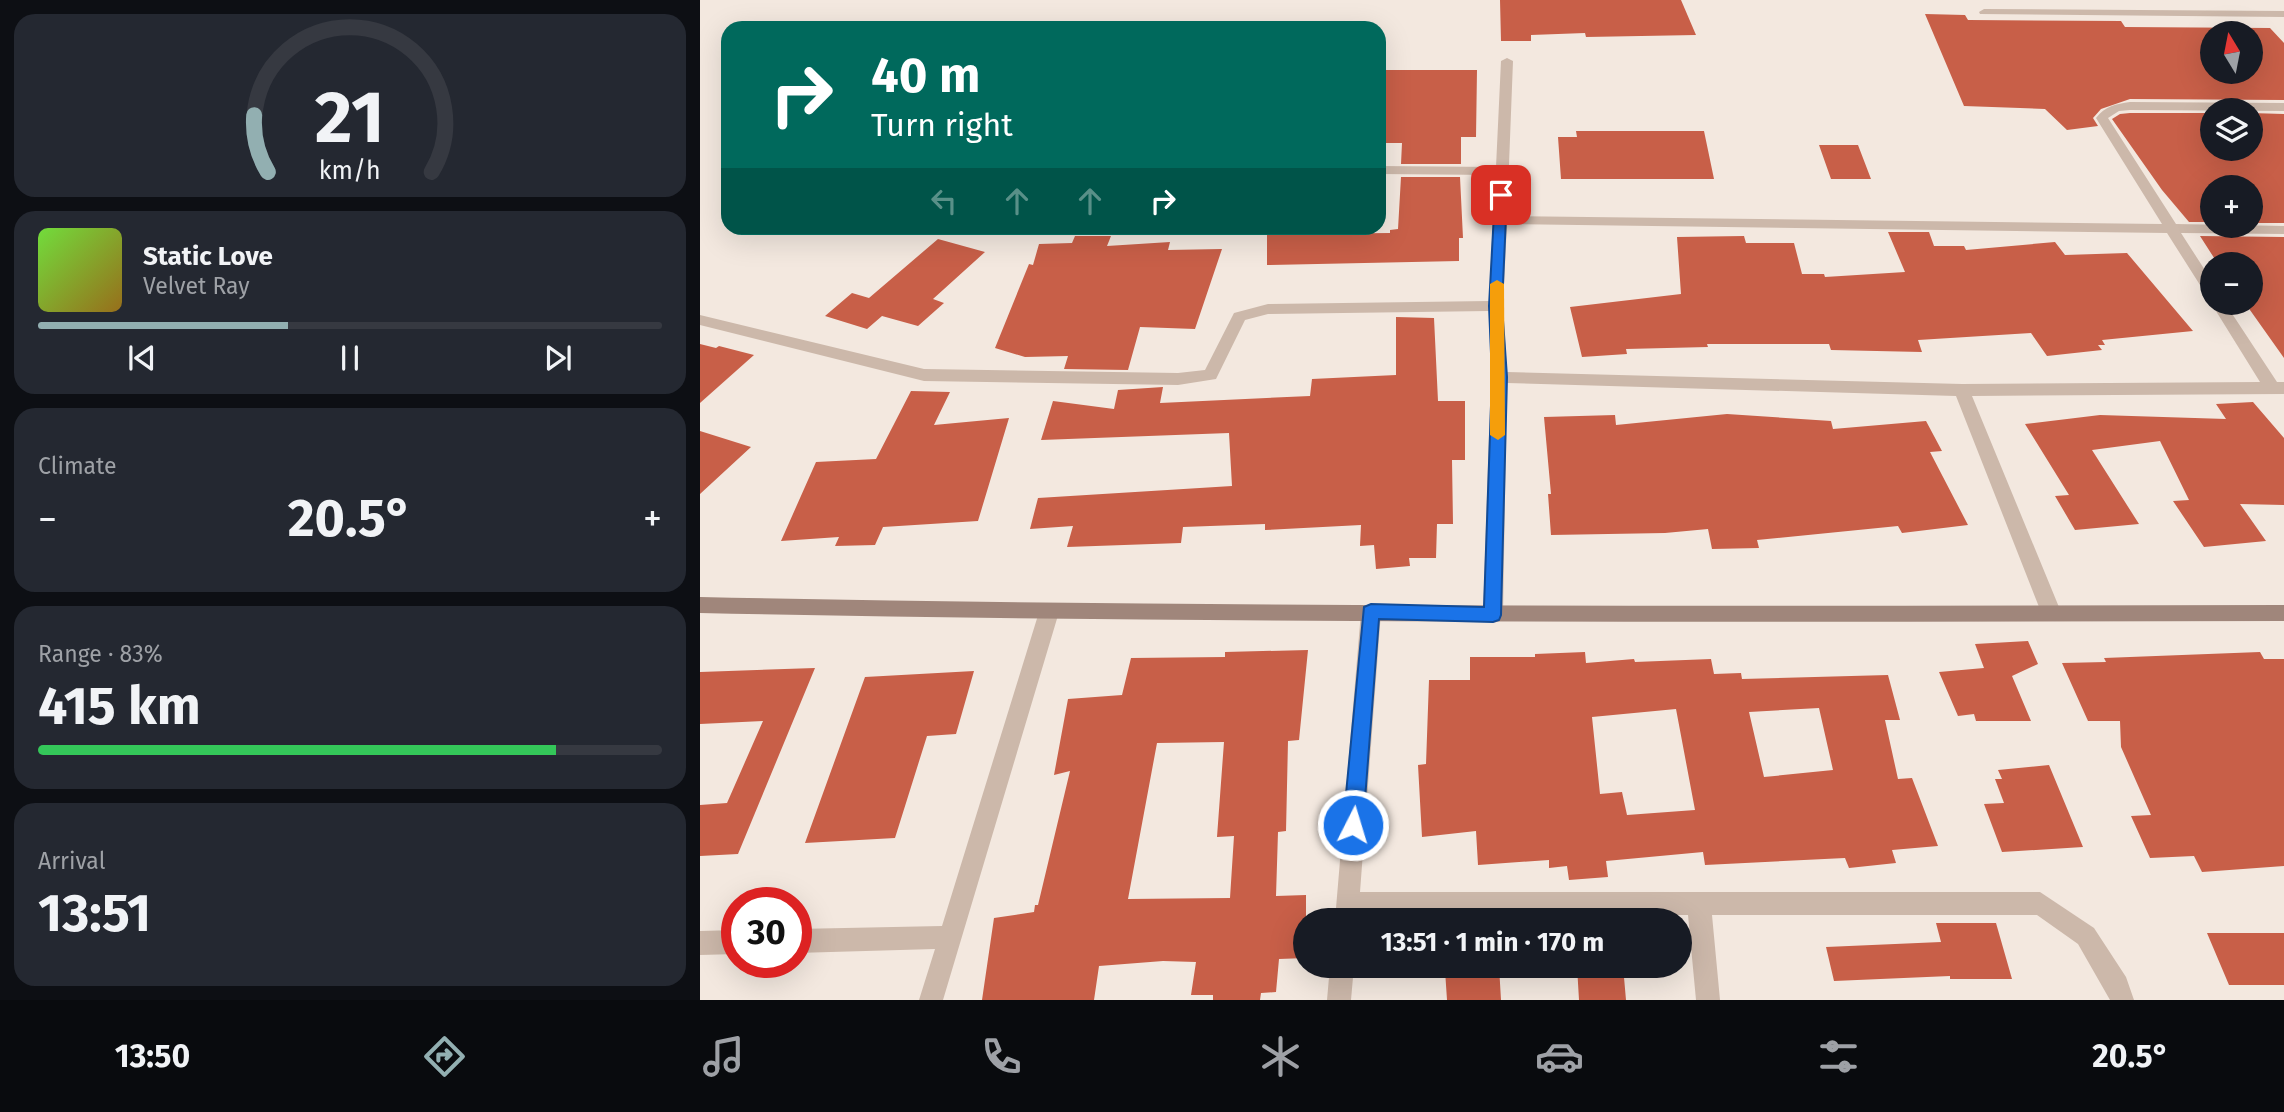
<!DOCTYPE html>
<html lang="en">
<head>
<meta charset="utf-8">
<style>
  body { margin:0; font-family:"Fira Sans",sans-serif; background:#242831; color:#f1f3f6; height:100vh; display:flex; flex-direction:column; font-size:26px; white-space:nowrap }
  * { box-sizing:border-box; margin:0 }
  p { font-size:23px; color:#9ea1a6 }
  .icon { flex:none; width:38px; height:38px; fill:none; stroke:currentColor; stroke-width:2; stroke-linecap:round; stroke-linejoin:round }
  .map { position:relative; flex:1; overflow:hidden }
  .side { display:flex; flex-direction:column; gap:14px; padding:14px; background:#0d0f14; width:700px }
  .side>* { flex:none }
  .guide { position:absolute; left:21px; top:21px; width:665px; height:214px; border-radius:21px; box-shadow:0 7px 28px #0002; background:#00695c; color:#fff; overflow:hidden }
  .needle { width:46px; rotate:350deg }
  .buttons { position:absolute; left:1500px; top:21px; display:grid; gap:14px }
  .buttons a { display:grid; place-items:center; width:63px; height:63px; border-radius:50%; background:#171b24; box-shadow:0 7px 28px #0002; font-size:35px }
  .speed { position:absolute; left:21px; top:887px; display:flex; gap:14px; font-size:35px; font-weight:700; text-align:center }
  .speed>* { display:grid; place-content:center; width:91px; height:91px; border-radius:50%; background:#171b24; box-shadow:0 7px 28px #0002; line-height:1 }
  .speed .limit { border:10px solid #d22; background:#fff; color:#111 }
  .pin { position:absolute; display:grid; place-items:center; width:60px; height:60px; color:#fff; margin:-30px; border-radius:14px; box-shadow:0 4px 10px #0006 }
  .me { position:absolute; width:77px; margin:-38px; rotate:5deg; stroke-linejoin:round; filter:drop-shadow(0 0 5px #0008) }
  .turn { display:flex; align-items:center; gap:24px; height:147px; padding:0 35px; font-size:32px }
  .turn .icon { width:91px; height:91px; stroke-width:2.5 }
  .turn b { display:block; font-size:49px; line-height:60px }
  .lanes { display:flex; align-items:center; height:66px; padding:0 35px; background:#0003; justify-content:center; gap:35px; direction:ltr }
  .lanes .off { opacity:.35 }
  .big { font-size:52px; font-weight:700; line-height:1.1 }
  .side .tile { flex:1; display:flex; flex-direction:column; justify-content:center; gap:10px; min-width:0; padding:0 24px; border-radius:21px; background:#242831 }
  .side .dial { align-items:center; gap:0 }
  .dial svg { height:182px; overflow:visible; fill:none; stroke:#363941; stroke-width:7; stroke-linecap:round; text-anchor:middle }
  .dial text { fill:#f1f3f6; stroke:none }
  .song { display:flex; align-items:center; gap:21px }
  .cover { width:84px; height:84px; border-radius:10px; background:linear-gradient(135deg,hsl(100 70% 55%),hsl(40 70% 35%)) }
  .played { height:7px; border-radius:4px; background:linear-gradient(90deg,#92afb1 40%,#363941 40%) }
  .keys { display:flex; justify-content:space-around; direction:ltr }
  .heat { display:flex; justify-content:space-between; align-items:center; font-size:38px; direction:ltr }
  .charge { height:10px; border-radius:5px; background:linear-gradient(90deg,#34c759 83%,#363941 0) }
  .trip { position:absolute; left:593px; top:908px; width:399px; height:70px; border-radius:35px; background:#171b24; box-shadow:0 7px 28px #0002; font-weight:700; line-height:70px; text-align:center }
  .dock { display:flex; height:112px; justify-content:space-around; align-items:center; background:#090b0e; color:#9ea1a6 }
  .dock .icon { width:49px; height:49px }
  .dock .current { color:#92afb1 }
  .dock b { font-size:32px; color:#f1f3f6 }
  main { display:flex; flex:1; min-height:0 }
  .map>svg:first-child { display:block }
</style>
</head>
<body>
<main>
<section class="side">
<div class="tile dial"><svg viewBox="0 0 100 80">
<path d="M14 69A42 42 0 1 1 86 69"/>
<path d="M14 69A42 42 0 0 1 8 44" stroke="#92afb1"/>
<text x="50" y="56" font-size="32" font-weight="700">21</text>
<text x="50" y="72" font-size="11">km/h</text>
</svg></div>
<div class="tile">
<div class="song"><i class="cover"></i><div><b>Static Love</b><p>Velvet Ray</p></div></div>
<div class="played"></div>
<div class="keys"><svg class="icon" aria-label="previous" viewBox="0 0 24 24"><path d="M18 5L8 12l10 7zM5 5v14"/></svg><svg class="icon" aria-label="pause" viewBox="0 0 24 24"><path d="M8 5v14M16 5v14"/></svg><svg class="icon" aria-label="next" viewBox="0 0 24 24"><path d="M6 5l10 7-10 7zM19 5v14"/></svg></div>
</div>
<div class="tile"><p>Climate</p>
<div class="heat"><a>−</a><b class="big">20.5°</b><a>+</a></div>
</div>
<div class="tile"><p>Range · 83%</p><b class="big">415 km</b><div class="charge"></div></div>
<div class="tile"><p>Arrival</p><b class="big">13:51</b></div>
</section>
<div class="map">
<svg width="1584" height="1000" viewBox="0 0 1584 1000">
  <rect width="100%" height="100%" fill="#f3e8df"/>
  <path fill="#c85f48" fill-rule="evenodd" d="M800,0H981L996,35L886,37L885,33L831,35V41H801Z
    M1225,14L1265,15L1268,20L1421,21L1425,27L1570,28L1584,43V100L1430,99L1401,109L1393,118L1398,126L1367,130L1345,109L1264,106ZM1512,33H1550V72H1512Z
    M679,70H777L776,137H761V164H701L702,143H679Z
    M1430,113H1512V149H1550V113L1584,114V223H1550V187H1512V222H1489L1462,190L1412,119L1420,114Z
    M876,131H1004L1014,179H861L858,137H877Z
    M1119,145H1158L1171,179H1131Z
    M701,177H760L763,238H759V261L567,265V231L599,228L600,234L690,233V230L698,229Z
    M1188,232H1229L1234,246H1264L1266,250L1355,242L1365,255L1427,253L1493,331L1402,340L1405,345H1398L1402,350L1347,356L1331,333L1218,340L1222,352L1131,350L1129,344H1007L1008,347L926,349L927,354L882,357L870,307L981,294L977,237L1044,236L1046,243H1094L1102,274H1124L1125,277L1205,272Z
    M375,236H411L407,246L470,242L468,250L522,249L495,329L440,327L428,370L364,369L368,356L325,357L295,348L329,264L333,265L339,244L372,243Z
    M1500,236L1584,237V358L1545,303H1550V264H1518Z
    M238,239L285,252L233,299L244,303L218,326L182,316L167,329L125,316L152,293L169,298Z
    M696,317L734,318L738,401H765V460H752L753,524H737L736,558H709L710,566L676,569L674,545L660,546L661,525L565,530V524L483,527L481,543L367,547L373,526L330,529L338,498L532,486L529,433L341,440L353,401L414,409L418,390L463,387L460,403L610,396L612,379L696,375Z
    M0,344L16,348L19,346L54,355L0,403Z
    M211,391L250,392L234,425L309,418L278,521L183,527L175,545L135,546L139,537L81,541L116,462L176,459Z
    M1553,402L1584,438V505L1540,504L1566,541L1504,547L1473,501L1489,500L1460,441L1392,450L1439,524L1375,530L1355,496L1369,495L1325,424L1400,415L1526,419L1516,404Z
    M1027,414L1131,421L1133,429L1226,421L1242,451L1230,452L1268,525L1202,533L1198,526L1057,540L1059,548L1012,549L1008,529L965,533L851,535L848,494H851L844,417L915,415L916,425Z
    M0,431L51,447L0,494Z
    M1328,641L1338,664L1312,676L1331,721H1276L1274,714L1258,716L1239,672L1284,668L1275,644Z
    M608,650L599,740L588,741L586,831L578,832L576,896L606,895V958L579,959L576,992L561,993L560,1000H513V995H491L496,962L463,961L399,966L394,1000H282L294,918L334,912L335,905H338L370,771L354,775L368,699L422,695L431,658L525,657V652ZM524,742L517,837L534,836L530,898L428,899L457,743Z
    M885,652L886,663L934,659L935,662L1011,659L1014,674L1041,673L1042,679L1188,675L1200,720H1185L1198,779L1212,778L1238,846L1192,850L1196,863L1149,868L1145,858L1005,865L1003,852L906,861L908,877L869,880L867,866L849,868V860L778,865L776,831L722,837L718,765L726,764L729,680H770V657H835V654ZM1119,708L1133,770L1064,777L1049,712ZM976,709L995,810L927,815L922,792L900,794L892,717Z
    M1560,652L1564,659H1584V866L1502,872L1494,856L1450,858L1431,816L1451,815L1421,747L1420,721H1388L1362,663L1406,662L1404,658Z
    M115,668L38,854L0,856V805L27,803L63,721L0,724V672Z
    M274,671L256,734L227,736L195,838L105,843L165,677Z
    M1349,765L1383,847L1302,852L1284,804L1304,803L1295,779H1302L1298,770Z
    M1236,923H1296L1312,979H1250V976L1134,981L1126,947L1241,942Z
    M1507,933H1584V985H1529Z
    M799,966L801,1000H747L745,970Z
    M877,966H923L926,1000H879Z"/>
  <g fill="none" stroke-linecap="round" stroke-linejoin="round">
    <path fill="#ccb8aa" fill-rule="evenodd" d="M1284,9L1584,11V17L1280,14L1279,12Z
      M807,58L813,61L807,216L1462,224L1396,118C1405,106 1416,104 1430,102L1584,103V111L1430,110L1419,111L1408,118L1476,224L1584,226V234L1481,233L1512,281V298L1507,296L1467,233L807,224L803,306L807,372L1262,384L1560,382L1511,303L1512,301L1525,303L1577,382H1584V394L1272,396L1361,612L1358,618L1351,620L1344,618L1341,612L1256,396L807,383L803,615L800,621L793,623L786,621L783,615L791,377L789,311L568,314L545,320L516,379L478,385L224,381L0,325V315L224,369L478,373L505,370L534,313L568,304L789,301L795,175L679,174V166L796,167L801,61Z
      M349,604L356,606L359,612L243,1000H219L235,949L96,953V929L242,926L339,612L342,606Z
      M671,604L678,606L681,612L660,892H1340L1394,928L1426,977L1434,1000H1410L1378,944L1337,915H1012L1020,1000H996L988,915H658L657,920H635L661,612L664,606Z
      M37,930V954L0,955V931Z
      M630,966H654L651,1000H627Z"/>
    <path fill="#a0867b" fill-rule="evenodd" d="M0,597C528,608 1056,606 1584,605V621C1056,622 528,624 0,613Z"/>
  </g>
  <path fill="#1a73e8" stroke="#114b97" stroke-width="2" d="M801,192L807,195L802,306L807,377L801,615L799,620L793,622L679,619L663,825L660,831L653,834L646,831L643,825L664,607L671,604L784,607L792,377L789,306L795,195Z"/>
  <path fill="#f59e0b" d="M797,280L804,284L805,435L798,440L790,435V284Z"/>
</svg>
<div class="buttons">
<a><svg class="needle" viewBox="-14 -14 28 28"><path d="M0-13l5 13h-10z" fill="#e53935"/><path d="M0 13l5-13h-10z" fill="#9ea1a6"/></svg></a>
<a><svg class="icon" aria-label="layers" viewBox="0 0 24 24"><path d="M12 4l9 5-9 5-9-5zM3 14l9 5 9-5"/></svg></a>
<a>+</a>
<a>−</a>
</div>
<div class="speed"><div class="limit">30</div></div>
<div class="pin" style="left:801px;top:195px;background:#d93025"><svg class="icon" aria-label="arrive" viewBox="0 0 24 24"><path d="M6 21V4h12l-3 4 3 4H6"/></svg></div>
<svg class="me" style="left:653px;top:825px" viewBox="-20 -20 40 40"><circle r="17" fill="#1a73e8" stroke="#fff" stroke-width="3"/><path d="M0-11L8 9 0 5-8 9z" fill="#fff"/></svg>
<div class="trip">13:51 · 1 min · 170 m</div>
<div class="guide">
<div class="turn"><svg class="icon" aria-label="right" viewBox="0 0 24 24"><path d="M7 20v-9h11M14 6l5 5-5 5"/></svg><div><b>40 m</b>Turn right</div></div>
<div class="lanes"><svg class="icon off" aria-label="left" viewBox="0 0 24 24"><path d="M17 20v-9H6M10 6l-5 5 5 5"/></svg><svg class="icon off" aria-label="ahead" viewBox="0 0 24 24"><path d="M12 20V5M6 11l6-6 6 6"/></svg><svg class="icon off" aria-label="ahead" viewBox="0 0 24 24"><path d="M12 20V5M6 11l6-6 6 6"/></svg><svg class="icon" aria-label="right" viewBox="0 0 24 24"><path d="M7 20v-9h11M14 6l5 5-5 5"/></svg></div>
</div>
</div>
</main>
<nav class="dock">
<b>13:50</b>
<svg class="icon current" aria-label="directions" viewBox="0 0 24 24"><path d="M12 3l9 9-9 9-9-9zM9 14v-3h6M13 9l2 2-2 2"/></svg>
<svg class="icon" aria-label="music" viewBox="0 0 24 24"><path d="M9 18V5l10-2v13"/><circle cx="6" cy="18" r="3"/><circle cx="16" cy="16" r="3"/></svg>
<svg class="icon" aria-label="phone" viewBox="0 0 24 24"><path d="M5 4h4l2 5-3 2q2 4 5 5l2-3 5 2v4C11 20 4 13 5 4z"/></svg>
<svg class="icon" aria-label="climate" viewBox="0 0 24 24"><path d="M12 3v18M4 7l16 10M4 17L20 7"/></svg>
<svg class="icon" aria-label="car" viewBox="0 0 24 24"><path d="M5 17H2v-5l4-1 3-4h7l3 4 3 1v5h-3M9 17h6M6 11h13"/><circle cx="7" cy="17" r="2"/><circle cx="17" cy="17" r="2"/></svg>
<svg class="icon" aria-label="filters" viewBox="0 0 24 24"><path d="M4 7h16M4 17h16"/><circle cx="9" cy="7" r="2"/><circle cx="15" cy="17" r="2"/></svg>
<b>20.5°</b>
</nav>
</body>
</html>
